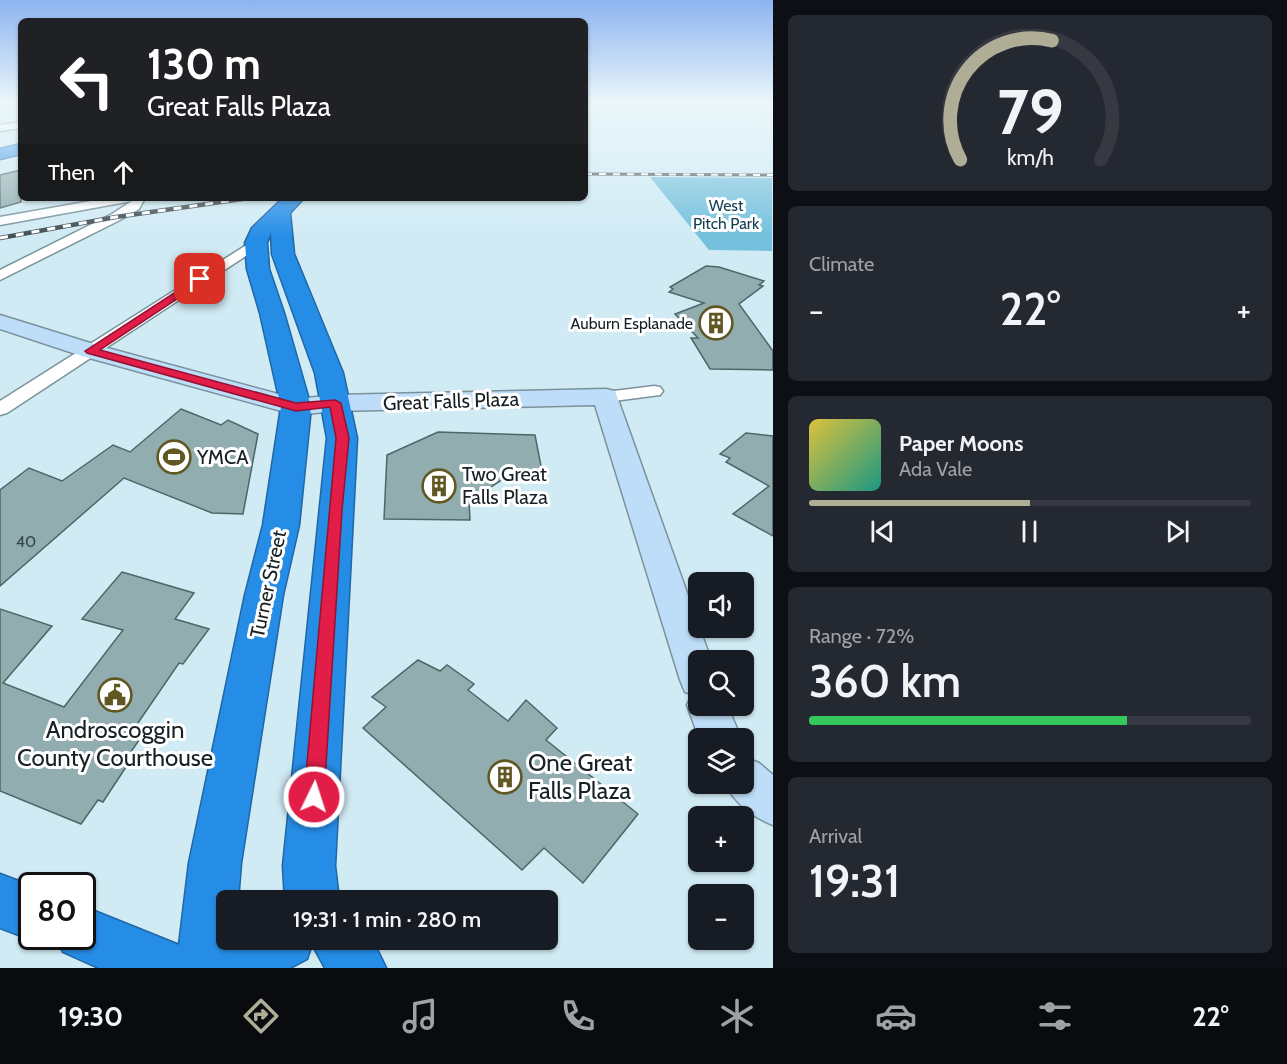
<!DOCTYPE html>
<html lang="en">
<head>
<meta charset="utf-8">
<style>
  body { margin:0; font-family:Cabin,sans-serif; background:#242831; color:#f1f3f6; height:100vh; display:flex; flex-direction:column; font-size:22px; white-space:nowrap }
  * { box-sizing:border-box; margin:0 }
  p { font-size:20px; color:#9ea1a6 }
  .icon { flex:none; width:33px; height:33px; fill:none; stroke:currentColor; stroke-width:2; stroke-linecap:round; stroke-linejoin:round }
  .map { position:relative; flex:1; overflow:hidden }
  .side { display:flex; flex-direction:column; gap:15px; padding:15px; background:#0d0f14; width:514px }
  .side>* { flex:none }
  .guide { position:absolute; left:18px; top:18px; width:570px; height:183px; border-radius:9px; box-shadow:0 2px 4px #0004; background:#202124; color:#fff; overflow:hidden }
  .tools { position:absolute; left:688px; top:572px; display:grid; gap:12px }
  .tools a { display:grid; place-items:center; width:66px; height:66px; border-radius:9px; background:#171b24; box-shadow:0 2px 4px #0004; font-size:30px }
  .speed { position:absolute; left:18px; top:872px; display:flex; gap:12px; font-size:30px; font-weight:700; text-align:center }
  .speed>* { display:grid; place-content:center; width:78px; height:78px; border-radius:50%; background:#171b24; box-shadow:0 2px 4px #0004; line-height:1 }
  .speed .limit { border:3px solid #111; border-radius:9px; background:#fff; color:#111 }
  .pin { position:absolute; display:grid; place-items:center; width:51px; height:51px; color:#fff; margin:-26px; border-radius:12px; box-shadow:0 3px 9px #0006 }
  .me { position:absolute; width:66px; margin:-33px; rotate:4deg; stroke-linejoin:round; filter:drop-shadow(0 0 4px #0008) }
  .turn { display:flex; align-items:center; gap:21px; height:126px; padding:0 30px; font-size:27px }
  .turn .icon { width:78px; height:78px; stroke-width:2.5 }
  .turn b { display:block; font-size:42px; line-height:51px }
  .then { display:flex; align-items:center; height:57px; padding:0 30px; background:#0003; gap:12px; font-size:22px }
  .big { font-size:45px; font-weight:600; line-height:1.1 }
  .side .card { flex:1; display:flex; flex-direction:column; justify-content:center; gap:9px; min-width:0; padding:0 21px; border-radius:9px; background:#242831 }
  .side .dial { align-items:center; gap:0 }
  .dial svg { height:156px; overflow:visible; fill:none; stroke:#363941; stroke-width:7; stroke-linecap:round; text-anchor:middle }
  .dial text { fill:#f1f3f6; stroke:none }
  .song { display:flex; align-items:center; gap:18px }
  .cover { width:72px; height:72px; border-radius:9px; background:linear-gradient(135deg,hsl(50 70% 55%),hsl(170 70% 35%)) }
  .played { height:6px; border-radius:3px; background:linear-gradient(90deg,#b0ad97 50%,#363941 50%) }
  .keys { display:flex; justify-content:space-around; direction:ltr }
  .heat { display:flex; justify-content:space-between; align-items:center; font-size:33px; direction:ltr }
  .charge { height:9px; border-radius:4px; background:linear-gradient(90deg,#34c759 72%,#363941 0) }
  .trip { position:absolute; left:216px; top:890px; width:342px; height:60px; border-radius:9px; background:#171b24; box-shadow:0 2px 4px #0004; font-weight:600; line-height:60px; text-align:center }
  .tab-bar { display:flex; height:96px; justify-content:space-around; align-items:center; background:#090b0e; color:#9ea1a6 }
  .tab-bar .icon { width:42px; height:42px }
  .tab-bar .active { color:#b0ad97 }
  .tab-bar b { font-size:27px; color:#f1f3f6 }
  main { display:flex; flex:1; min-height:0 }
  .map>svg:first-child { display:block }
</style>
</head>
<body>
<main>
<div class="map">
<svg width="773" height="968" viewBox="0 0 773 968">
  <rect width="100%" height="100%" fill="#d1ebf5"/>
  <path fill="#74c0dd" d="M650,177L772,178V251L709,250Z"/>
  <path fill="#92adaf" stroke="#4d6768" stroke-width="1.5" d="M21,170V202L0,208V175Z
    M706,266L719,267L764,281L759,285L763,286L739,304L773,351V370L710,369L691,338H698L675,314L704,303L669,292L673,289L670,287Z
    M181,409L221,425L228,420L258,434L243,514L212,513L124,478L0,586V490L29,468L62,481L113,445L130,452Z
    M438,432L535,435L542,471L517,470L469,501L470,520L384,519L387,455Z
    M746,433L773,436V536L733,514L769,486L726,462L730,458L720,454Z
    M122,572L194,593L175,619L209,629L183,664L179,663L129,736L139,740L122,765L126,767L103,802L98,800L81,824L0,791V609L52,626L3,683L64,707L123,630L82,619Z
    M418,660L440,671L447,665L474,684L468,690L508,721L526,700L557,728L546,740L638,814L583,883L544,848L522,870L363,728L386,707L372,697Z"/>
  <g fill="none" stroke-linecap="round" stroke-linejoin="round">
    <defs>
      <path id="street" d="M21,122V128L0,131V125Z
        M108,198H145L139,209L120,220L0,280V270L112,214L132,201L0,225V217Z
        M256,239L263,243L261,246L7,413L0,415V401Z
        M654,386L660,387L663,391L660,395L606,402L600,401L597,397L600,393L606,392Z"/>
      <path id="secondary" d="M0,315L100,346L297,399L335,395L606,389L615,391L711,660H699V705H727L741,738H699L687,705L692,694L685,692L680,680L595,405L335,411L296,415L82,356L0,329Z
        M744,757L759,763L773,775V825C754,818 733,802 725,783H744Z"/>
      <path id="highway" d="M21,144V154L0,159V149Z
        M283,198H304L290,213L294,254L343,373L357,438L335,866L339,900H285L283,866L327,438L315,373L272,254L271,232L267,243L269,269L284,313L311,407L299,525L283,595L241,863L238,900H226V939H372L386,968H325L312,944L307,959L290,968H99L63,952L56,936H82V906L179,945L189,863L245,595L263,525L281,407L260,313L247,269L245,243L252,228Z
        M0,874L32,886V936H42L32,940L0,928Z"/>
    </defs>
    <use href="#street" stroke="#7a929b" stroke-width="3"/>
    <use href="#secondary" stroke="#7a929b" stroke-width="3"/>
    <use href="#highway" stroke="#2167a3" stroke-width="3"/>
    <use href="#street" fill="#fff" fill-rule="evenodd"/>
    <use href="#secondary" fill="#beddf8" fill-rule="evenodd"/>
    <use href="#highway" fill="#268de7" fill-rule="evenodd"/>
    <defs>
      <path id="rail-far1" d="M585,174L773,175"/>
      <path id="rail" d="M0,238L116,217L249,198"/>
    </defs>
    <use href="#rail-far1" stroke="#424f54" stroke-width="3"/>
    <use href="#rail" stroke="#424f54" stroke-width="4.5"/>
    <use href="#rail-far1" stroke="#fff" stroke-width="2" stroke-dasharray="7" stroke-linecap="butt"/>
    <use href="#rail" stroke="#fff" stroke-width="3" stroke-dasharray="8" stroke-linecap="butt"/>
  </g>
  <linearGradient id="sky" x2="0" y2="1"><stop stop-color="#8db4f0"/><stop offset="0.43" stop-color="#eaf6fa"/><stop offset="1" stop-color="#eaf6fa" stop-opacity="0"/></linearGradient>
  <rect width="773" height="237" fill="url(#sky)"/>
  <path fill="#e11d48" stroke="#92132f" stroke-width="1.5" d="M200,276L204,277V281L100,350L296,403L335,400L341,403L349,438L342,510L324,797L321,804L314,806L307,804L304,797L336,438L330,407L296,411L87,353L85,351Z"/>
  <defs>
    <symbol id="building-ring" viewBox="-11 -11 22 22"><circle r="9.5" fill="#fff" stroke="#605723" stroke-width="1.5"/><path d="M-4-6H4V6H1V3H-1V6H-4ZM-2.5-4.3h1.7v1.8h-1.7ZM.8-4.3h1.7v1.8H.8ZM-2.5-1h1.7V.8h-1.7ZM.8-1h1.7V.8H.8Z" fill="#605723"/></symbol>
    <symbol id="stadium-ring" viewBox="-11 -11 22 22"><circle r="9.5" fill="#fff" stroke="#605723" stroke-width="1.5"/><path d="M0-5a6.5 5 0 1 0 0 10a6.5 5 0 1 0 0-10ZM-3.5-1.8h7v3.6h-7Z" fill="#605723"/></symbol>
    <symbol id="civic-ring" viewBox="-11 -11 22 22"><circle r="9.5" fill="#fff" stroke="#605723" stroke-width="1.5"/><path d="M-.6-6.5H3V-4.5H.6V-3L4-1V1h2V6H-6V1h2V-1L-.6-3ZM-1.2 2.5V6h2.4V2.5Z" fill="#605723"/></symbol>
  </defs>
  <g fill-rule="evenodd">
    <use href="#building-ring" x="697" y="304" width="38" height="38"/>
    <use href="#stadium-ring" x="155" y="438" width="38" height="38"/>
    <use href="#building-ring" x="420" y="467" width="38" height="38"/>
    <use href="#civic-ring" x="96" y="676" width="38" height="38"/>
    <use href="#building-ring" x="486" y="758" width="38" height="38"/>
  </g>
  <g text-anchor="middle" stroke-width="6" stroke-linejoin="round" paint-order="stroke">
    <g font-size="16" fill="#154151" stroke="#fff">
      <text x="726" y="211">West<tspan x="726" dy="18">Pitch Park</tspan></text>
    </g>
    <g font-size="16" fill="#172024" stroke="#fff" text-anchor="end">
      <text x="693" y="329">Auburn Esplanade</text>
    </g>
    <g font-size="16" fill="#364347">
      <text x="26" y="547">40</text>
    </g>
    <g font-size="20" fill="#172024" stroke="#fff">
      <text transform="translate(451 401) rotate(-2)" y="7">Great Falls Plaza</text>
      <text transform="translate(268 584) rotate(-78)" y="7">Turner Street</text>
    </g>
    <g font-size="20" fill="#172024" stroke="#fff" text-anchor="start">
      <text x="197" y="464">YMCA</text>
      <text x="462" y="481">Two Great<tspan x="462" dy="23">Falls Plaza</tspan></text>
    </g>
    <g font-size="24" fill="#172024" stroke="#fff">
      <text x="115" y="738">Androscoggin<tspan x="115" dy="28">County Courthouse</tspan></text>
      <text x="528" y="771" text-anchor="start">One Great<tspan x="528" dy="28">Falls Plaza</tspan></text>
    </g>
  </g>
</svg>
<div class="tools">
<a><svg class="icon" aria-label="sound" viewBox="0 0 24 24"><path d="M4 9h4l5-4v14l-5-4H4zM17 9q2 3 0 6"/></svg></a>
<a><svg class="icon" aria-label="search" viewBox="0 0 24 24"><circle cx="10" cy="10" r="6"/><path d="M15 15l6 6"/></svg></a>
<a><svg class="icon" aria-label="layers" viewBox="0 0 24 24"><path d="M12 4l9 5-9 5-9-5zM3 14l9 5 9-5"/></svg></a>
<a>+</a>
<a>−</a>
</div>
<div class="speed"><div class="limit">80</div></div>
<div class="pin" style="left:200px;top:279px;background:#d93025"><svg class="icon" aria-label="arrive" viewBox="0 0 24 24"><path d="M6 21V4h12l-3 4 3 4H6"/></svg></div>
<svg class="me" style="left:314px;top:797px" viewBox="-20 -20 40 40"><circle r="17" fill="#e11d48" stroke="#fff" stroke-width="3"/><path d="M0-11L8 9 0 5-8 9z" fill="#fff"/></svg>
<div class="trip">19:31 · 1 min · 280 m</div>
<div class="guide">
<div class="turn"><svg class="icon" aria-label="left" viewBox="0 0 24 24"><path d="M17 20v-9H6M10 6l-5 5 5 5"/></svg><div><b>130 m</b>Great Falls Plaza</div></div>
<div class="then">Then<svg class="icon" aria-label="ahead" viewBox="0 0 24 24"><path d="M12 20V5M6 11l6-6 6 6"/></svg></div>
</div>
</div>
<section class="side">
<div class="card dial"><svg viewBox="0 0 100 80">
<path d="M14 69A42 42 0 1 1 86 69"/>
<path d="M14 69A42 42 0 0 1 61 8" stroke="#b0ad97"/>
<text x="50" y="56" font-size="32" font-weight="700">79</text>
<text x="50" y="72" font-size="11">km/h</text>
</svg></div>
<div class="card"><p>Climate</p>
<div class="heat"><a>−</a><b class="big">22°</b><a>+</a></div>
</div>
<div class="card">
<div class="song"><i class="cover"></i><div><b>Paper Moons</b><p>Ada Vale</p></div></div>
<div class="played"></div>
<div class="keys"><svg class="icon" aria-label="previous" viewBox="0 0 24 24"><path d="M18 5L8 12l10 7zM5 5v14"/></svg><svg class="icon" aria-label="pause" viewBox="0 0 24 24"><path d="M8 5v14M16 5v14"/></svg><svg class="icon" aria-label="next" viewBox="0 0 24 24"><path d="M6 5l10 7-10 7zM19 5v14"/></svg></div>
</div>
<div class="card"><p>Range · 72%</p><b class="big">360 km</b><div class="charge"></div></div>
<div class="card"><p>Arrival</p><b class="big">19:31</b></div>
</section>
</main>
<nav class="tab-bar">
<b>19:30</b>
<svg class="icon active" aria-label="directions" viewBox="0 0 24 24"><path d="M12 3l9 9-9 9-9-9zM9 14v-3h6M13 9l2 2-2 2"/></svg>
<svg class="icon" aria-label="music" viewBox="0 0 24 24"><path d="M9 18V5l10-2v13"/><circle cx="6" cy="18" r="3"/><circle cx="16" cy="16" r="3"/></svg>
<svg class="icon" aria-label="phone" viewBox="0 0 24 24"><path d="M5 4h4l2 5-3 2q2 4 5 5l2-3 5 2v4C11 20 4 13 5 4z"/></svg>
<svg class="icon" aria-label="climate" viewBox="0 0 24 24"><path d="M12 3v18M4 7l16 10M4 17L20 7"/></svg>
<svg class="icon" aria-label="car" viewBox="0 0 24 24"><path d="M5 17H2v-5l4-1 3-4h7l3 4 3 1v5h-3M9 17h6M6 11h13"/><circle cx="7" cy="17" r="2"/><circle cx="17" cy="17" r="2"/></svg>
<svg class="icon" aria-label="filters" viewBox="0 0 24 24"><path d="M4 7h16M4 17h16"/><circle cx="9" cy="7" r="2"/><circle cx="15" cy="17" r="2"/></svg>
<b>22°</b>
</nav>
</body>
</html>
